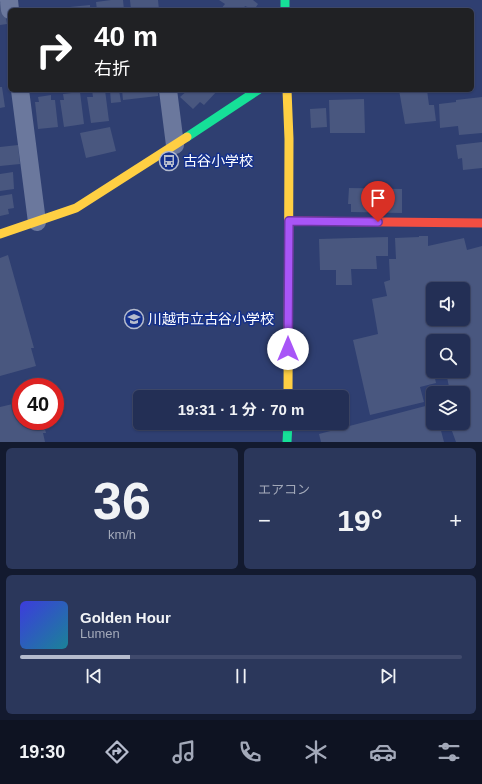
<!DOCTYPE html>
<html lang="ja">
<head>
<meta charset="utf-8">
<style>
  body { margin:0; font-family:Arial,"Noto Sans JP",sans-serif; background:#2b375b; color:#f1f3f6; height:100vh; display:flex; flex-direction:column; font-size:15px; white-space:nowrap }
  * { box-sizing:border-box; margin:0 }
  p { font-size:13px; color:#a3a9b9 }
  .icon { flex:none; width:22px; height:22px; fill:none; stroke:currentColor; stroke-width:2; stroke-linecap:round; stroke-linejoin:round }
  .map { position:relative; height:442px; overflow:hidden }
  .drawer { display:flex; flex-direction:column; gap:6px; padding:6px; background:#131a2f; flex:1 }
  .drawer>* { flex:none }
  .top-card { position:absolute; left:8px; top:8px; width:466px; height:84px; border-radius:6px; box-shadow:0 1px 3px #0004,0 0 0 1px #404a6c; background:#202124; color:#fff; overflow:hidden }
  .tools { position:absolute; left:426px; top:282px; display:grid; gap:8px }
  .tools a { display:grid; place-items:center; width:44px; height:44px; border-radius:6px; background:#232f55; box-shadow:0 1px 3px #0004,0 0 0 1px #404a6c; font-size:20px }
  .speed { position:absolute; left:12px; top:378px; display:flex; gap:8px; font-size:20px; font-weight:700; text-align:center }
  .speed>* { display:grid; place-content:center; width:52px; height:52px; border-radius:50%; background:#232f55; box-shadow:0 1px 3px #0004,0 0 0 1px #404a6c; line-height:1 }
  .speed .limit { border:6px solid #d22; background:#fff; color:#111 }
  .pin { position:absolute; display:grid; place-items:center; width:34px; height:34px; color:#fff; margin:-41px -17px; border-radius:50% 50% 50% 0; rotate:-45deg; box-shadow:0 0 4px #0007 }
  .pin .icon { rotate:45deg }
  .me { position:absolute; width:44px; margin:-22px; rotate:0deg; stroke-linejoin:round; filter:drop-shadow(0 0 3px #0008) }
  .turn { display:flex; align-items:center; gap:14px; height:84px; padding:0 20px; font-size:18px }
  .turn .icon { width:52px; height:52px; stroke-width:2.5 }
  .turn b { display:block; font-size:28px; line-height:34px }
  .big { font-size:30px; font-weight:700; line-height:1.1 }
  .drawer .widget { flex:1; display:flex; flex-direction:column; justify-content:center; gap:6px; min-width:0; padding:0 14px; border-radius:6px; background:#2b375b }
  .drawer .dial { align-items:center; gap:0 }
  .dial b { font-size:52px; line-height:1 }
  .song { display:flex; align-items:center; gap:12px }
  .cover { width:48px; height:48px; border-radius:6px; background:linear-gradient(135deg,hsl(240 70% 55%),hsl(190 70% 35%)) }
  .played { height:4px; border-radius:2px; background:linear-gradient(90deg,#b6bccd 25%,#404a6c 25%) }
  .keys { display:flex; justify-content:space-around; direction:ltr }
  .heat { display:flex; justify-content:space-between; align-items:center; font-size:22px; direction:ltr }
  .drawer .tiles { flex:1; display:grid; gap:6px; grid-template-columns:1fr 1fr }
  .widget:last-child { grid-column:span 2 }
  .trip { position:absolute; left:133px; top:390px; width:216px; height:40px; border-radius:6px; background:#232f55; box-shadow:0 1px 3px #0004,0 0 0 1px #404a6c; font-weight:700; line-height:40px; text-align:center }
  .tab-bar { display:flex; height:64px; justify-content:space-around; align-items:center; background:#0e1322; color:#a3a9b9 }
  .tab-bar .icon { width:28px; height:28px }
  .tab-bar .selected { color:#b6bccd }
  .tab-bar b { font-size:18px; color:#f1f3f6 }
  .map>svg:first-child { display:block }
</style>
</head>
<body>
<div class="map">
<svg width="482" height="442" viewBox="0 0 482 442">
  <rect width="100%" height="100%" fill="#2f3f71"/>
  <path fill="#49577f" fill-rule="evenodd" d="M111,0H123L124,10H97L96,2Z
    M130,0H158L159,10H131Z
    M219,0H253L258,4L254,10L245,6L243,10H220L225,4Z
    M4,2L7,24L0,25V3Z
    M90,5V10H60V8Z
    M0,87H2L5,107L0,108Z
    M92,90H105L109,121L91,123L87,97H93Z
    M110,90H119L121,102L111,103Z
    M122,90H158V96L123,100Z
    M188,90H218L204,105L200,102L193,109L180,97Z
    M399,90H427L429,105H434L436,121L405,124Z
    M80,92L84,124L64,127L60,100H64L63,94Z
    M51,95V100H55L58,127L38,129L35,102H39L38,97Z
    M482,97V133L459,135L458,126L440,128L439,104L456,102V100Z
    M364,99L365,133H330L329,100Z
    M326,108L327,127L311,128L310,109Z
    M110,127L116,151L86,158L80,133Z
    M482,142V168L463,170L462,158L458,159L456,145Z
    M18,145L20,164L0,166V147Z
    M13,172L14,189L0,191V174Z
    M349,188L402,189V213L351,212V204H348Z
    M12,194L14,208L8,209L9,214L0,216V196Z
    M419,236H428V246L464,238L467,250L482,246V442H456L449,423L468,421L461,389L450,392L447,377L457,375L456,371H463V341H433V371L444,372L434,374L436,383L420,387L424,402L370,415L353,340L378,334L372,299L387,296L384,282L390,280L389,259H396L395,238L419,237ZM433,289H463V319H433Z
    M388,237V256H376L377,269H351L352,285H336V270H320L319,239Z
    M8,255L34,348H31L36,366L0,376V258Z
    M21,402V421H43L46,433H43L45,442H0V407Z
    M433,404V423H439L444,442H321L319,434Z"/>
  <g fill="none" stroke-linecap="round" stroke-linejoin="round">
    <path stroke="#6b789d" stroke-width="18" d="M9,0L10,10
      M20,90L37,222
      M168,90L175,145"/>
    <path stroke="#16e098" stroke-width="9" d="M285,0V10
      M187,137L258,90
      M287,442L288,423"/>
    <path stroke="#ffcf43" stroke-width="9" d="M287,90L289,139L288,397
      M0,234L76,208L187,137"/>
    <path stroke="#f24e42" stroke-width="9" d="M289,221L482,223"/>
  </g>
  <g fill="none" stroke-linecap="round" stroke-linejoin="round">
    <defs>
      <path id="route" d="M288,349L289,221L378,222"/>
    </defs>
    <use href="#route" stroke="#6d37a1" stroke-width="10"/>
    <use href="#route" stroke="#a855f7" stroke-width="7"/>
  </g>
  <defs>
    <symbol id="bus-ring" viewBox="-11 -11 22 22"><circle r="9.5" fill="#14308c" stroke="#b6bccd" stroke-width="1.5"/><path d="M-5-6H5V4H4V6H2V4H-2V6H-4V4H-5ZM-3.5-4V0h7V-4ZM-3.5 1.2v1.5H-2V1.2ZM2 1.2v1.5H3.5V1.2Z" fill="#b6bccd"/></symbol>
    <symbol id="school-ring" viewBox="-11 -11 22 22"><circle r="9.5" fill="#14308c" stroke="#b6bccd" stroke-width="1.5"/><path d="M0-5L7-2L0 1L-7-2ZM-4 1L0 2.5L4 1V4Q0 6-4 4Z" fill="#b6bccd"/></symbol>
  </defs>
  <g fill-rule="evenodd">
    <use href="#bus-ring" x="158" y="150" width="22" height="22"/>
    <use href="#school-ring" x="123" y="308" width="22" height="22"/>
  </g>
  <g text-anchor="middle" stroke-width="3" stroke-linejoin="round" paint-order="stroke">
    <g font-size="14" fill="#fff" stroke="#14308c" text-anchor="start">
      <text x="183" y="166">古谷小学校</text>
      <text x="148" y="324">川越市立古谷小学校</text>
    </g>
  </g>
</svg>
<div class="tools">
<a><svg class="icon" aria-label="sound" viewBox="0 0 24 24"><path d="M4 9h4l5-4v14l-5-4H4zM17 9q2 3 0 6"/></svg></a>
<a><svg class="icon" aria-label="search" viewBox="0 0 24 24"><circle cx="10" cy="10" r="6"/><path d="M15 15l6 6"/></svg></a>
<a><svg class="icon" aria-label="layers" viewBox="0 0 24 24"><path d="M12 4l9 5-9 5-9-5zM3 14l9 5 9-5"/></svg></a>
</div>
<div class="speed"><div class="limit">40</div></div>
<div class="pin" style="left:378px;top:222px;background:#d93025"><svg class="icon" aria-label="arrive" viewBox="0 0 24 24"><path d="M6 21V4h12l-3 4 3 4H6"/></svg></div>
<svg class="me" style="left:288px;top:349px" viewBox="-20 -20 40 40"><circle r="19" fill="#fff"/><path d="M0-13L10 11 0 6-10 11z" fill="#a855f7"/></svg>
<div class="trip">19:31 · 1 分 · 70 m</div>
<div class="top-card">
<div class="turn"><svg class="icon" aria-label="right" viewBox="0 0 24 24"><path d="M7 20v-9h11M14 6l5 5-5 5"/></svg><div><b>40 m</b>右折</div></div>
</div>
</div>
<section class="drawer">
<div class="tiles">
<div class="widget dial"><b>36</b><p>km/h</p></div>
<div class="widget"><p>エアコン</p>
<div class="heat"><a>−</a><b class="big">19°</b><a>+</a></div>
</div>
<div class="widget">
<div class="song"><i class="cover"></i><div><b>Golden Hour</b><p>Lumen</p></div></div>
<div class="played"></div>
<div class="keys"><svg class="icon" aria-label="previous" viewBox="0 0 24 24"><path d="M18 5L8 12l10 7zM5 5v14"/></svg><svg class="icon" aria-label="pause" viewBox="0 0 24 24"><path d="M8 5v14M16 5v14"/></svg><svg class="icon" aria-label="next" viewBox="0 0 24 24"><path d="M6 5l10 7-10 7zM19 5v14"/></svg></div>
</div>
</div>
</section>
<nav class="tab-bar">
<b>19:30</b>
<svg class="icon selected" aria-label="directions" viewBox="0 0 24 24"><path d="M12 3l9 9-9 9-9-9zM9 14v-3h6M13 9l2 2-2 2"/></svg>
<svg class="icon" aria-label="music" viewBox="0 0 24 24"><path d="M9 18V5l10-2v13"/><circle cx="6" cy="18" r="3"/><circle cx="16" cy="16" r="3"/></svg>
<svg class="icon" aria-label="phone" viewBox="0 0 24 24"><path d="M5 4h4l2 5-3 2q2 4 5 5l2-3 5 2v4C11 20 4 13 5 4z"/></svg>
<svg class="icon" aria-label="climate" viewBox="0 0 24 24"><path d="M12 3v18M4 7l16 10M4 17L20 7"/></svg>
<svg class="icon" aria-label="car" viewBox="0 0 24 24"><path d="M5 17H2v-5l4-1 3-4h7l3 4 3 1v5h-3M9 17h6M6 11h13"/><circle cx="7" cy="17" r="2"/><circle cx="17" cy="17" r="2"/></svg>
<svg class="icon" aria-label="filters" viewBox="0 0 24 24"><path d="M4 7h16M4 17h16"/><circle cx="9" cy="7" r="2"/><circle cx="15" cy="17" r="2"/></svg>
</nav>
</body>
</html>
